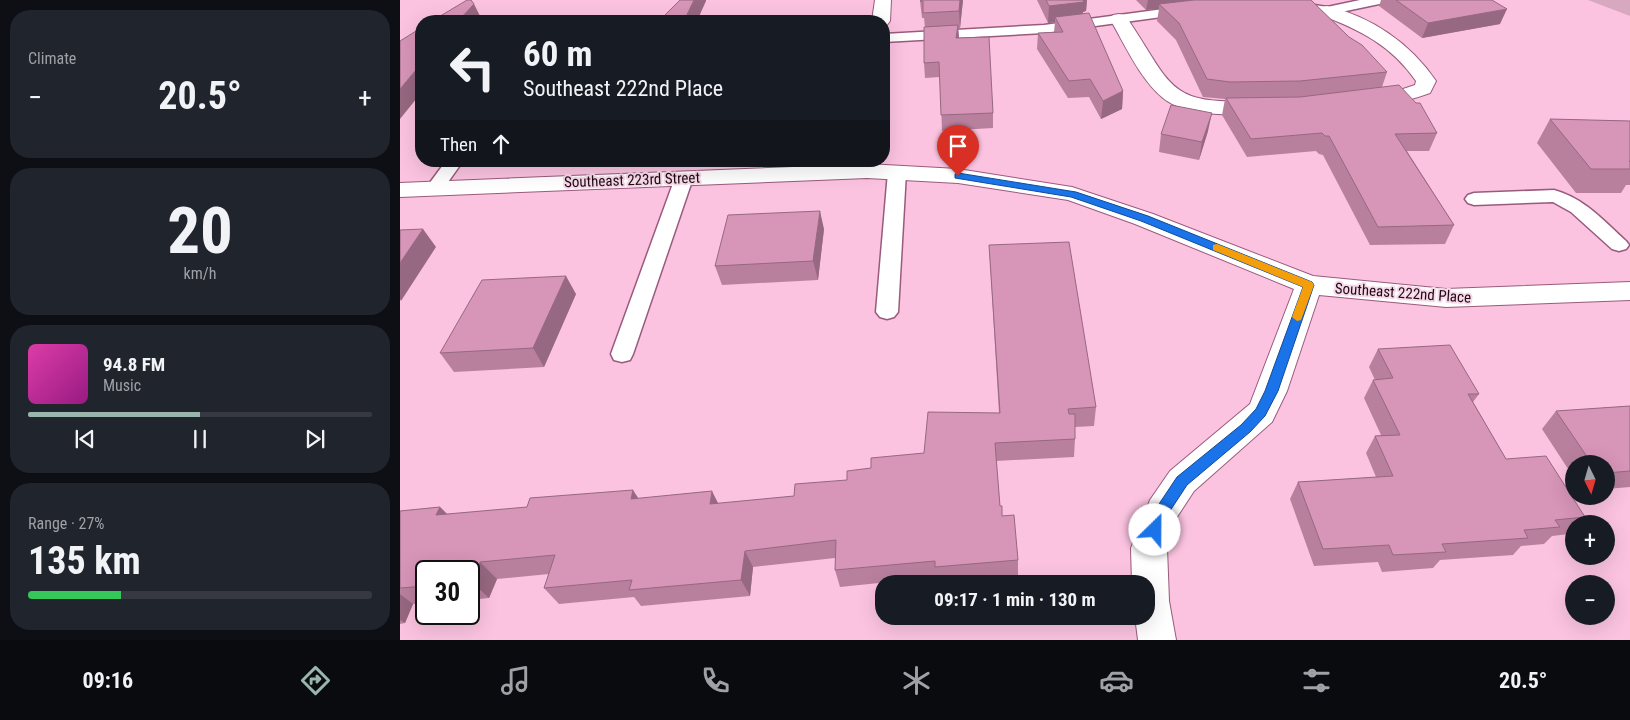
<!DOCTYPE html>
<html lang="en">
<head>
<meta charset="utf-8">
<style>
  body { margin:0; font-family:"Roboto Condensed",sans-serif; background:#20242c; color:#f1f3f6; height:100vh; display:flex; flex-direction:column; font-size:19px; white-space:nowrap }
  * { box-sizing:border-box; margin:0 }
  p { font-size:16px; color:#9ea1a6 }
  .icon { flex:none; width:28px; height:28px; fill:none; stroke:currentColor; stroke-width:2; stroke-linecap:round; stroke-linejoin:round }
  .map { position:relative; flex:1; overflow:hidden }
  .drawer { display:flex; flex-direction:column; gap:10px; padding:10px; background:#0d0f14; width:400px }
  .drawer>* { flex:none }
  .top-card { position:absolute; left:15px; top:15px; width:475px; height:152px; border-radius:20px; box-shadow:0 5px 20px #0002; background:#171b24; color:#f1f3f6; overflow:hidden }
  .needle { width:32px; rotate:175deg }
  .tools { position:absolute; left:1165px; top:455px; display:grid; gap:10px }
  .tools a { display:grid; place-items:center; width:50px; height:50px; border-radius:50%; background:#171b24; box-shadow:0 5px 20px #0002; font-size:25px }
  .speed { position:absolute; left:15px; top:560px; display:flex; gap:10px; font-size:25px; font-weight:700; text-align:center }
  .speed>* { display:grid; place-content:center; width:65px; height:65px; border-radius:50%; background:#171b24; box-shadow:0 5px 20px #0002; line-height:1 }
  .speed .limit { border:2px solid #111; border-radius:8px; background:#fff; color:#111 }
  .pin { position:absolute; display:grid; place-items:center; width:42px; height:42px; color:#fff; margin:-51px -21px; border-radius:50% 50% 50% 0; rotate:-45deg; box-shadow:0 0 5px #0007 }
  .pin .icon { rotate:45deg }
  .me { position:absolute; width:55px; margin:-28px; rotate:23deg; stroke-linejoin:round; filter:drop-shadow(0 0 4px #0008) }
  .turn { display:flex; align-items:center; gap:18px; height:105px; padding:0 25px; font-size:22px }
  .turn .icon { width:65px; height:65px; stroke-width:2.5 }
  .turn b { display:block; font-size:35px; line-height:42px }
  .then { display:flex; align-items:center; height:48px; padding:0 25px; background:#0003; gap:10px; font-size:19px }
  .big { font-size:38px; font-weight:700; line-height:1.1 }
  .drawer .tile { flex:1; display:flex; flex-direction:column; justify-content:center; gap:8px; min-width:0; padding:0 18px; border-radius:20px; background:#20242c }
  .drawer .dial { align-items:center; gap:0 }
  .dial b { font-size:65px; line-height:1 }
  .song { display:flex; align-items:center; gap:15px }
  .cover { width:60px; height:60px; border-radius:8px; background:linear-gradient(135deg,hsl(320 70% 55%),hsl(310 70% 35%)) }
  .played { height:5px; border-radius:2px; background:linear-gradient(90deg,#99b5ad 50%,#363941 50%) }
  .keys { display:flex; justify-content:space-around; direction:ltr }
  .heat { display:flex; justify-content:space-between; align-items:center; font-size:28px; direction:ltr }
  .charge { height:8px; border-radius:4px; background:linear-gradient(90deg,#34c759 27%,#363941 0) }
  .trip { position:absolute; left:475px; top:575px; width:280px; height:50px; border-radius:20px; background:#171b24; box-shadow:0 5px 20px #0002; font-weight:700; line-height:50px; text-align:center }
  .tabs { display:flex; height:80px; justify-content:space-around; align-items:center; background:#090b0e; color:#9ea1a6 }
  .tabs .icon { width:35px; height:35px }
  .tabs .selected { color:#99b5ad }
  .tabs b { font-size:22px; color:#f1f3f6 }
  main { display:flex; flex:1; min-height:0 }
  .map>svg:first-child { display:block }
</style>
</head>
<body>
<main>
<section class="drawer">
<div class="tile"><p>Climate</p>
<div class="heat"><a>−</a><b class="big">20.5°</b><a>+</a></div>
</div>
<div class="tile dial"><b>20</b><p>km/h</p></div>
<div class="tile">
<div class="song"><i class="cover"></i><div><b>94.8 FM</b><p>Music</p></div></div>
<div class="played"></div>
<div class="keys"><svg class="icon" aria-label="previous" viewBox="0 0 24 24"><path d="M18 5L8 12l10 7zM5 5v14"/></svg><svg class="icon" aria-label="pause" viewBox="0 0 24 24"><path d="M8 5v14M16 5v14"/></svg><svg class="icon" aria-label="next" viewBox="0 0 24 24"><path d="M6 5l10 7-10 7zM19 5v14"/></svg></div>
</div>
<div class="tile"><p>Range · 27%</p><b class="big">135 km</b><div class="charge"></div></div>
</section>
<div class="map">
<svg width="1230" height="640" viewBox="0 0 1230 640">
  <rect width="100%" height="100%" fill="#fbc3e0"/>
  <path fill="#d7a8c0" d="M1188,0H1230V16Z"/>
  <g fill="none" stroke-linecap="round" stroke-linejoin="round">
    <defs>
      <path id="service" d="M960,0H986L984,3L927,15L903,11L901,8L908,4L927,7Z
        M786,6L793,10L791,13L644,33L484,42V34L644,25Z
        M46,161H63L41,192H29L26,188Z
        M497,167L503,168L506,172L498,312L494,317L487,319L480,317L476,312L488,172L491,168Z
        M284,173L290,174L293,178L233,354L230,360L222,362L214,360L211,354L275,178L278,174Z
        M1154,190C1184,198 1204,221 1226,241L1229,245L1226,249L1219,251L1212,249L1171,212L1153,202L1074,205L1068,203L1065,199L1068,195L1074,193Z"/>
      <path id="minor" d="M475,0H491L490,21L487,25L484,26V21H472Z
        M927,6C972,17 1010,43 1036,81L1030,93C1010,100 985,108 964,102L961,98L964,94L1003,89L1015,85L1016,81C991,45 960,30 921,15L918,11L921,7Z
        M719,14L725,15C773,85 765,107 860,100L867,102L870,106L867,110C840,117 786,117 763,98C740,79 725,45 710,19L713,15Z
        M467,164L558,169L672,187L753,214L913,276L1046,289L1230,282V300L1046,307L919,295L887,391L872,422L794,491L777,517L767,548L769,601L776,640H738L735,616H746V584H732L731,548L750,500L770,471L850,404L894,289L735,224L668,200L558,183L467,178L0,197V183Z"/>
    </defs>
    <use href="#service" stroke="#995b7d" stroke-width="3"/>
    <use href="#minor" stroke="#995b7d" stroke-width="2"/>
    <use href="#service" fill="#fff" fill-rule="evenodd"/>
    <use href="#minor" fill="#fff" fill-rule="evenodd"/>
  </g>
  <path fill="#b9809e" d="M563,0L560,28H558L559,38L593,113V128L542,131L540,77L525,78L524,63L525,27L524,18H522L520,1Z
    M637,0H687L686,11L683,12V14L723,91L722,109L701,119L689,97L668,98L637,49L638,33L654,32L655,22L648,23Z
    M736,0H911L949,37L987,72L982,87L1037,133L1029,151H1007L1054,225L1045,244L970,245L923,155L919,154L916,151L847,157L822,115L825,99L803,97L776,40L757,21L759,9L746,10Z
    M981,0H1092L1100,24L1022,38L979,6Z
    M1150,119L1230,121V185H1226L1221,193H1176L1137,143Z
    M808,131L799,160L759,152L761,134Z
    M424,229L418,280L322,285L315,266Z
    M589,245L696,407L694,426L675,427V439L674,457L596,461L600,506L602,516L618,560V576L538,583L537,577L440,587L435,570V558L353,567L350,596L241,606L234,597L159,604L144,588L149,574L97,579L89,598L69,600V571H26V603L13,604L5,623L0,624V511L40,507L47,514L239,499L318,504L394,496L447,480L471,468L524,453L599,413Z
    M176,294L144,367L54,372L40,353Z
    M978,349L1079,394L1073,402L1106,459L1185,517L1179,524H1174V529L1169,534L1152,536L1144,544L1121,546L1113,555L1040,560L1033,568L982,572L978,562L914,566L890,499L898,482L976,477L966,453L975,436L981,435L964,398L973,380H975L969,367Z
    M1230,406V487L1206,489V464H1174V478L1142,429L1156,411Z"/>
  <path fill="#966881" d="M294,0H306V1L297,21H284Z
    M560,0H563L560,28L559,11Z
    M681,0H687L686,11L683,12V18L655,17V22L648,23L649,6Z
    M748,0H828L759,4V9L746,10Z
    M74,4L82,20L81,21H58Z
    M1107,9L1100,24L1022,38L1028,23Z
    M558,25L559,40L556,38Z
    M21,64V93L0,119V89Z
    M723,91L722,109L701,119L703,101Z
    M812,113L808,131L799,160L802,142Z
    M420,211L424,229L418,280L413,261Z
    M23,229L36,247L1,301L0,299V263Z
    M166,276L176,294L144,367L133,348Z
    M233,490L244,507L231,499Z
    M312,491L321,509L310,504Z
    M40,507L57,524L36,515Z
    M345,551L353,567L350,596L341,580Z
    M80,562L97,579L89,598L72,582Z
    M0,594L13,604L5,623L0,620Z"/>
  <path fill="#d795b8" stroke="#966881" d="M67,0H71L74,4L58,21H32Z
    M280,0H294L284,21H259Z
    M521,0H560L559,11L523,13V1H520Z
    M646,0H683L684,2L649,6Z
    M794,0H911L949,37L962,45L987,72L900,81L830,82L807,79L779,23L759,4Z
    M996,0H1092L1107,9L1028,23Z
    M689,13L723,91L703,101L690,79L669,81L638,33L663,32L655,17Z
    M558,25L556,38L589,37L593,113L541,115L539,62L524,63V27Z
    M21,28V64L0,89V41Z
    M999,85L1016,103H1020L1037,133L995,134L1054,225L978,227L929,136H925L922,133L851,139L826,98L900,97Z
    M771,105L812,113L802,142L761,134Z
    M1150,119L1230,121V161H1229L1230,162V169H1191Z
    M420,211L413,261L315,266L328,215Z
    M23,229L0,263V230Z
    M669,242L696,407L668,409L669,414H675V439L595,443L600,506H602V516L614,515L618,560L535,567V561L435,570L436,540L345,551L341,580L229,590L232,580L144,588L155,555L80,562L72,582H69V571H26V586L0,588V511L40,507L36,515L127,507L130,498L233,490L231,499L312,491L310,504L394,496L395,484L447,480V471L471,468V458L524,453L528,412L600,413L589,245Z
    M166,276L133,348L40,353L82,280Z
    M1050,345L1079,394H1068L1106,459L1146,456L1185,517L1155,520L1160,527L1124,530L1128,538L1042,544L1046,552L993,555L989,545L923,549L898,482L993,476L975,436L1000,435L973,380L993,378L978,349Z
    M1230,406V471L1206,473V464H1192L1156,411Z"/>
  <path fill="#1a73e8" stroke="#114b97" d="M558,173L676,192L748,216L912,282L914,285L878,391L865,416L850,432L787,485L768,514L760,534L755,536L750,534L748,530L757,507L777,477L841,425L856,409L865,391L903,287L741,221L671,197L555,178V174Z"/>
  <path fill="#f59e0b" d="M817,244L912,282L914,285L901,320L897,321L892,317L903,287L813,250V245Z"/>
  <g text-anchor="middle" stroke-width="4" stroke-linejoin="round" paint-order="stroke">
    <g font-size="15" fill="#210917" stroke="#f7dae8">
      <text transform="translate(232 180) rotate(-2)" y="5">Southeast 223rd Street</text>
      <text transform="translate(1003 293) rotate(4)" y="5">Southeast 222nd Place</text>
    </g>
  </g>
</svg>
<div class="tools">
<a><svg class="needle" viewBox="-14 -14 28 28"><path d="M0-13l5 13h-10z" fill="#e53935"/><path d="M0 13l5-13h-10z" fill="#9ea1a6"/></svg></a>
<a>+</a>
<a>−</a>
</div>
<div class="speed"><div class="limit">30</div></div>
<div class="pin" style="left:558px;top:176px;background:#d93025"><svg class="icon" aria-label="arrive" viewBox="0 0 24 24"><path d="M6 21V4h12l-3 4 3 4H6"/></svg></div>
<svg class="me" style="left:755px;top:530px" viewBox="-20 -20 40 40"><circle r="19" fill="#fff"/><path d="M0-13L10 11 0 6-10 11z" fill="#1a73e8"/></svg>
<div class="trip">09:17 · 1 min · 130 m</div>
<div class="top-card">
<div class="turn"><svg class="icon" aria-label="left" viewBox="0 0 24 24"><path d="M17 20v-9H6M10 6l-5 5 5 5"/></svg><div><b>60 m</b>Southeast 222nd Place</div></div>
<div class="then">Then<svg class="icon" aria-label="ahead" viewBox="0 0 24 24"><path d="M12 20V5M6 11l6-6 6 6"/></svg></div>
</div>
</div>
</main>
<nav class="tabs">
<b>09:16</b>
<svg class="icon selected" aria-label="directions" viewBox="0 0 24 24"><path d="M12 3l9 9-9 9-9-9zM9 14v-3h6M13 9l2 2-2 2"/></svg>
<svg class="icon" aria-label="music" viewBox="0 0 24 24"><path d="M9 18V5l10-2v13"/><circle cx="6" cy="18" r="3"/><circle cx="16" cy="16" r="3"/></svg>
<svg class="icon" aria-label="phone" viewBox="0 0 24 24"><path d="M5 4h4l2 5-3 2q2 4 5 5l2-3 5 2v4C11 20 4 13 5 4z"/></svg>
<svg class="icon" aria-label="climate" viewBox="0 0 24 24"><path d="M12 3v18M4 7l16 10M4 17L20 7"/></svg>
<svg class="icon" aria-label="car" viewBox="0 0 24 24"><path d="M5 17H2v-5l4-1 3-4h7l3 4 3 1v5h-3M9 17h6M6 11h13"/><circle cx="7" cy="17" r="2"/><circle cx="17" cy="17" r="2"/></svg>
<svg class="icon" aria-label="filters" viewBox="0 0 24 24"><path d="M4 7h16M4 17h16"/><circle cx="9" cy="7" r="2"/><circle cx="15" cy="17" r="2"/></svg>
<b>20.5°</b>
</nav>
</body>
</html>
